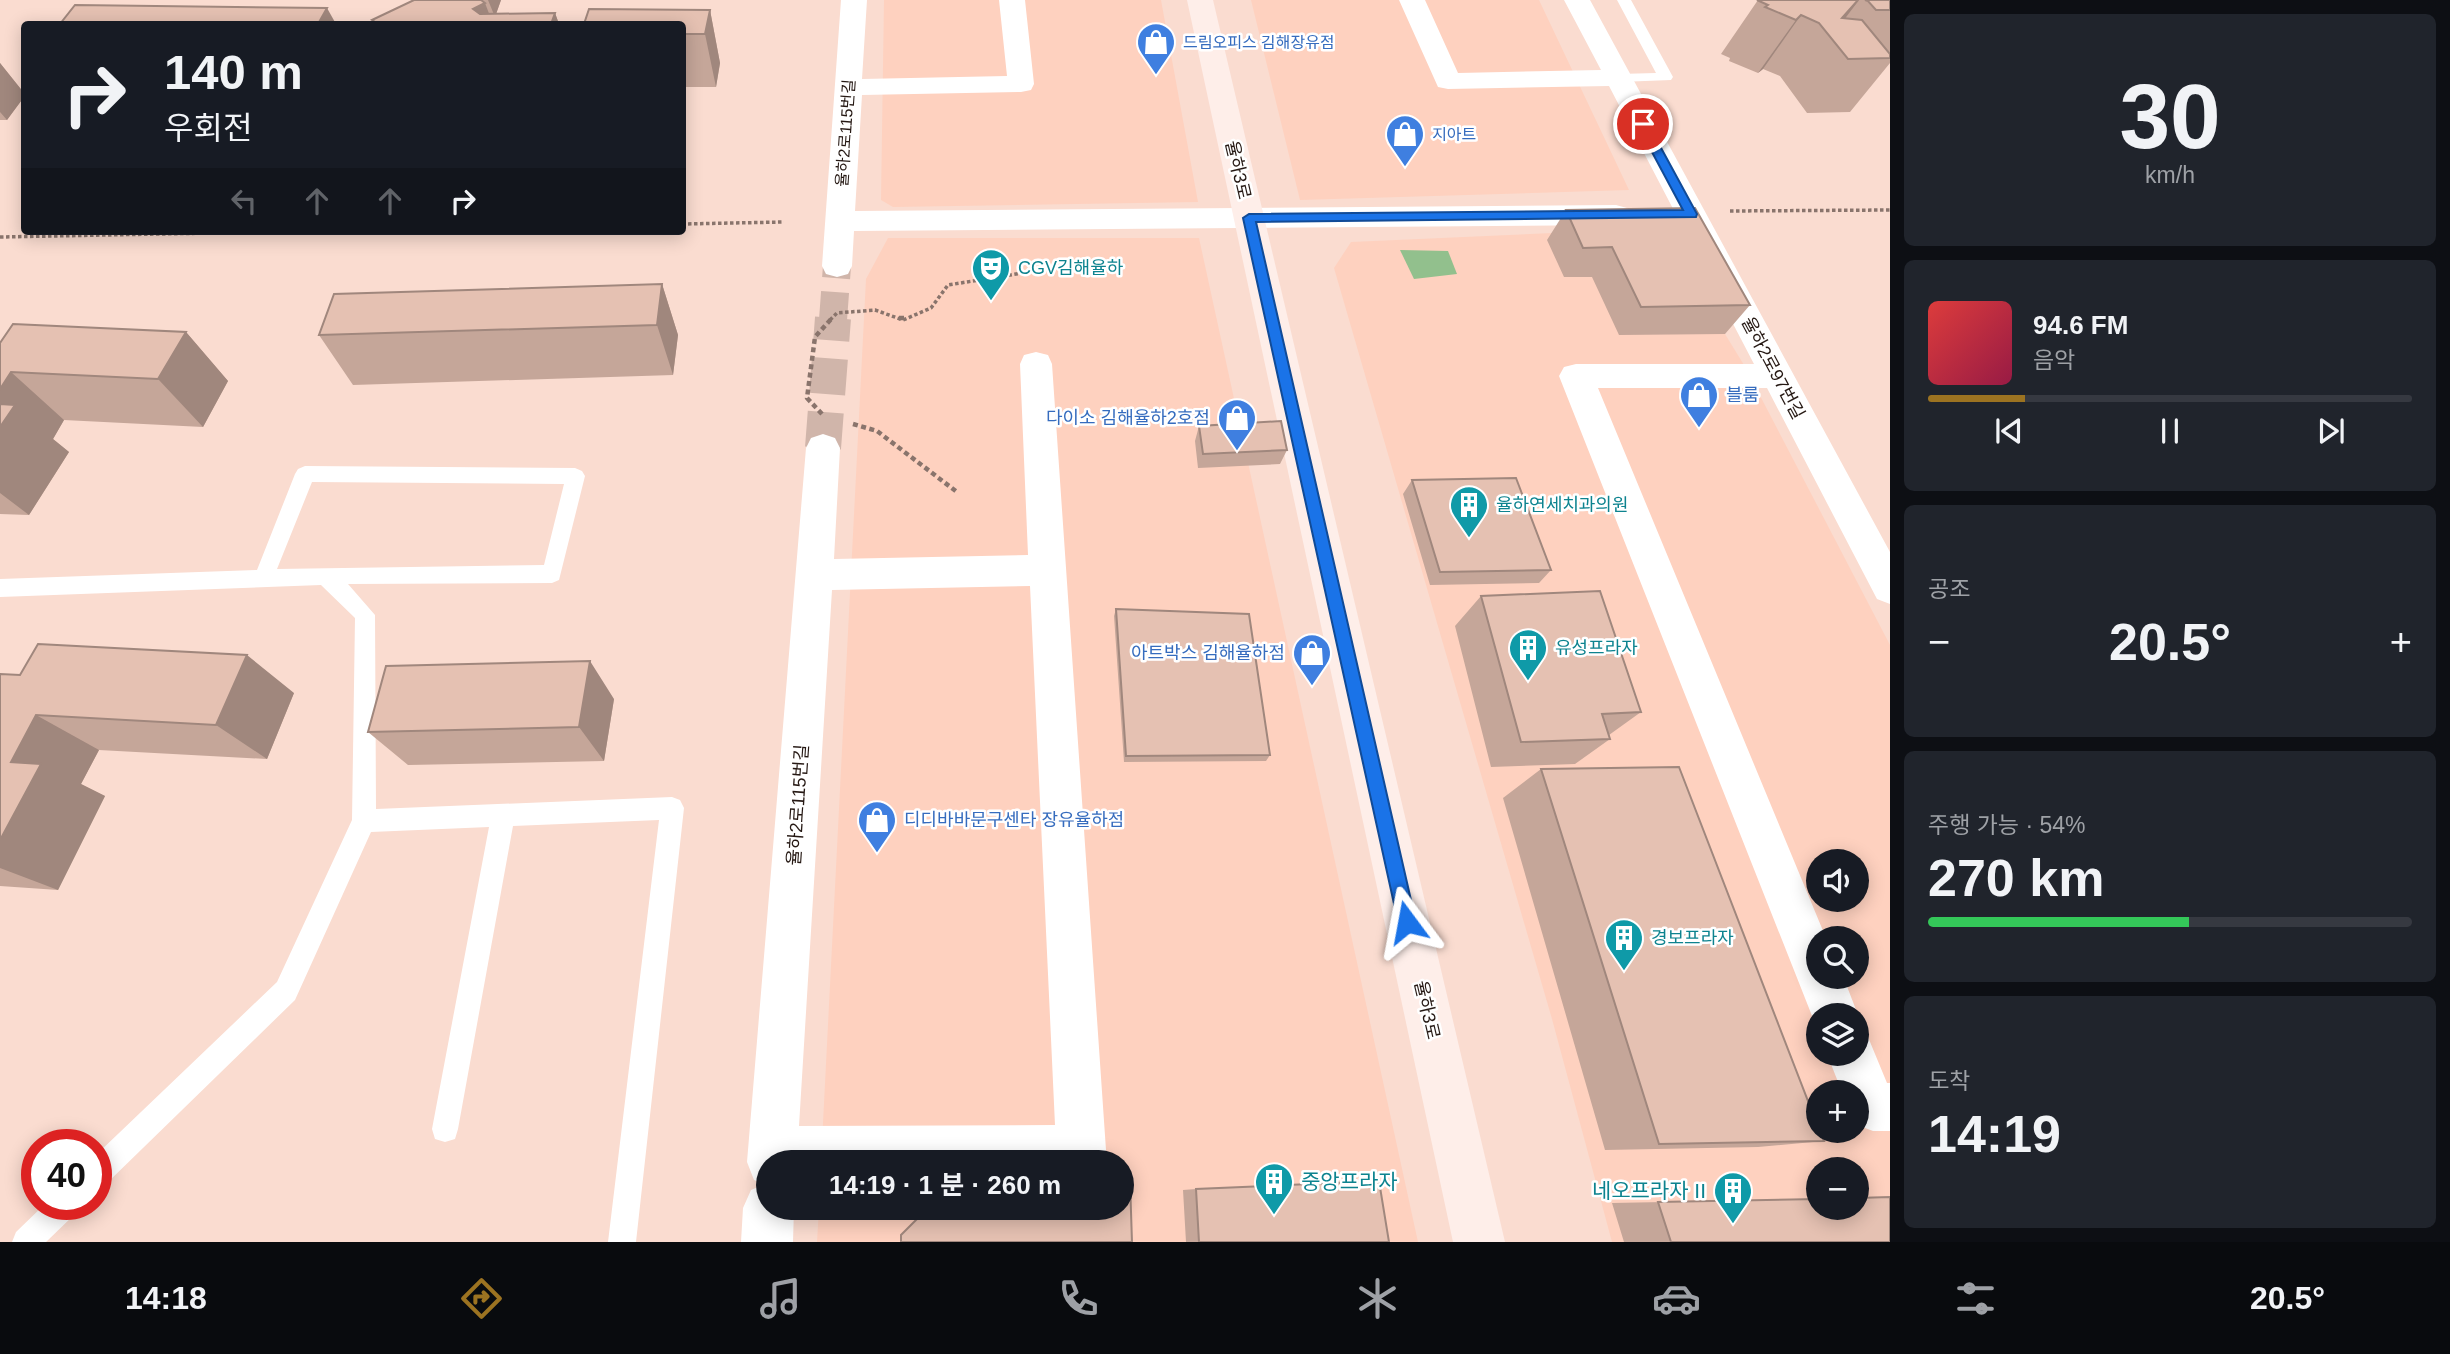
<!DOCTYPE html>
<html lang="ko">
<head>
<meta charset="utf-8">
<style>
  body { margin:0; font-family:Arial,"Noto Sans KR",sans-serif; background:#20242c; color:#f1f3f6; height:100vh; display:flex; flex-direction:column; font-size:26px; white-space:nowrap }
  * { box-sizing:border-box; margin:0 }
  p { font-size:23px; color:#9ea1a6 }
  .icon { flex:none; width:38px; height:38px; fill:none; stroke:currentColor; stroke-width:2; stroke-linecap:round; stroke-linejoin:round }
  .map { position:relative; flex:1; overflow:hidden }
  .side { display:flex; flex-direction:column; gap:14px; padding:14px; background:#0d0f14; width:560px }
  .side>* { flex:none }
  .top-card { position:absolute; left:21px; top:21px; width:665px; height:214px; border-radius:7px; box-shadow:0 4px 18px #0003; background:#171b24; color:#f1f3f6; overflow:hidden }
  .buttons { position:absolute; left:1806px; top:849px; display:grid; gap:14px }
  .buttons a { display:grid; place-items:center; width:63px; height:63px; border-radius:50%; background:#171b24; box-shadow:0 4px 18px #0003; font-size:35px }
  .speed { position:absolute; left:21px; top:1129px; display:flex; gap:14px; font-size:35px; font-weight:700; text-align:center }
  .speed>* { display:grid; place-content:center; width:91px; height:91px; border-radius:50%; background:#171b24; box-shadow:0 4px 18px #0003; line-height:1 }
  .speed .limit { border:10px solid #d22; background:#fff; color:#111 }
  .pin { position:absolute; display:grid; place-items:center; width:60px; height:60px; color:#fff; margin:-30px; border:4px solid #fff; border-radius:50%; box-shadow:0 2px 7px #0007 }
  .me { position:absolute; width:77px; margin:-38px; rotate:347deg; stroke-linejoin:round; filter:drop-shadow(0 0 5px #0008) }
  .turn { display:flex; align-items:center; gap:24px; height:147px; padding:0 28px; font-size:32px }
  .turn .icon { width:91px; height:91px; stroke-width:2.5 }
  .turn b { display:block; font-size:49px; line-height:60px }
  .lanes { display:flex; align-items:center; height:66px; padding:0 28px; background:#0003; justify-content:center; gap:35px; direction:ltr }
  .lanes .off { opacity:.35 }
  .big { font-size:52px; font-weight:700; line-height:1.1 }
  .side .card { flex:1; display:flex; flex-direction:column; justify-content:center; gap:10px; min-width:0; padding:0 24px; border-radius:10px; background:#20242c }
  .side .dial { align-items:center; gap:0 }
  .dial b { font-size:91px; line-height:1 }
  .song { display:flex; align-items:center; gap:21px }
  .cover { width:84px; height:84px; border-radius:10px; background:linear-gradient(135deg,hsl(0 70% 55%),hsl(340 70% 35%)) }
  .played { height:7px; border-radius:4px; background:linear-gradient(90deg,#9c7321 20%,#363941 20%) }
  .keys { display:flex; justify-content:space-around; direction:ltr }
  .heat { display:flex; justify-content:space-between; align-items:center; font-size:38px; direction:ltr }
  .charge { height:10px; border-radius:5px; background:linear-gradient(90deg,#34c759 54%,#363941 0) }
  .trip { position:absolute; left:756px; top:1150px; width:378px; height:70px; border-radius:35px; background:#171b24; box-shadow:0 4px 18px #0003; font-weight:700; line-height:70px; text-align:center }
  .tabs { display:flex; height:112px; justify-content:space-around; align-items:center; background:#090b0e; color:#9ea1a6 }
  .tabs .icon { width:49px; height:49px }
  .tabs .active { color:#9c7321 }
  .tabs b { font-size:32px; color:#f1f3f6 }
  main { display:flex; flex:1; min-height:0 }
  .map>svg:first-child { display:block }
</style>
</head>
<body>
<main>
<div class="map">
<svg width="1890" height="1242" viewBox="0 0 1890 1242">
  <rect width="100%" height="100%" fill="#fadcd0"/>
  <path fill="#fed1bf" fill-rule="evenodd" d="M884,0H1161L1198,202L893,207L881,200Z
    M1251,0H1539L1629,190L1300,200Z
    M1645,229L1725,334L1744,365L1890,645V1242H1612L1552,1019L1334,268L1351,242ZM1818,861H1857V900H1818ZM1818,938H1857V976H1818ZM1818,1015H1857V1054H1818ZM1818,1092H1857V1130H1818ZM1818,1169H1857V1208H1818Z
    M888,238H1199L1418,1242H817L819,1208H1122V1162H821L866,279Z"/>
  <path fill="#92c08d" d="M1400,250L1448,251L1457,274L1414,279Z"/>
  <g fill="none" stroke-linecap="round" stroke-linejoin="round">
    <path stroke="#d0b5aa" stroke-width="28" stroke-dasharray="28 14" stroke-linecap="butt" d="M833,320L837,266"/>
    <path stroke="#d0b5aa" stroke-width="36" stroke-dasharray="36 18" stroke-linecap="butt" d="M823,448L833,318"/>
    <path stroke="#89746c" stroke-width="3.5" stroke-dasharray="3.5 2.5" stroke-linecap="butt" d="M1730,211L1890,210
      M682,224L784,222
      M0,237L318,231
      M830,320L837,313L875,310L903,320L931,308L948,285L1041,270"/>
    <path stroke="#89746c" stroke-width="4.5" stroke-dasharray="5 3.5" stroke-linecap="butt" d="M899,318H907
      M822,414L807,398L815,337L832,318
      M853,424L877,431L957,492"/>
    <path fill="#fff" fill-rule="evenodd" d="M1617,0H1631L1673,77L1671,80L1619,82L1612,78L1619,74L1656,73Z
      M305,466L575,468L582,471L585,476L559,580L552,583L348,584L375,615L376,809L672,797L680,800L684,808L636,1242H608L659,820L513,826L458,1129L455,1139L445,1142L435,1139L432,1129L489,827L371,832L295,1000L106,1184L96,1188V1155L277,982L352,820L355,618L321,585L0,597V579L257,570L295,474L298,469ZM312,482L564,484L544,565L277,569Z
      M45,1204H79L75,1214L46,1242H12L16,1232Z"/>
    <path fill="#fff" fill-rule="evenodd" d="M841,0H867L862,79L1007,76L999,0H1025L1034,84L1031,90L1021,92L862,95L855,211L1616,205L1627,208L1631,215L1627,222L1616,225L854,231L852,266L848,274L837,277L826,274L822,266Z
      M1399,0H1425L1458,73L1601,70L1564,0H1590L1890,552V604L1877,599L1767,388H1598L1826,938H1818V976H1843L1858,1015L1857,1019V1015H1818V1031L1559,376L1564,367L1576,364H1754L1609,86L1448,89L1438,87Z
      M1036,352L1048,355L1052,364L1106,1150L1101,1162H768V1208H794L793,1242H741L743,1208L751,1190L765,1184L754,1180L747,1162L806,448L811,438L823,434L835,438L840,448L834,559L1028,555L1020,364L1024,355ZM1030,586L1055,1125L799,1126L832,590Z
      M1857,1032L1868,1037L1887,1083H1890V1131H1873L1857,1125V1092H1842L1827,1054H1857Z"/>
    <path fill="#feeee9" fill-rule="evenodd" d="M1187,0H1213L1505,1242H1453Z"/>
  </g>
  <path fill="#c5a699" d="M414,0H501L496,14L555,13L559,24H374L372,20Z
    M1758,0H1890V63L1850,112L1807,113L1780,76L1763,69L1758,73L1729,61L1730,58L1721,54Z
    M710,10L720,63L716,87H682V24Z
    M0,63L24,93V97L7,120H0Z
    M1566,210L1750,305L1725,334L1619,335L1592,277H1564L1547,240Z
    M662,284L678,335L673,375L353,385L319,335Z
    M186,332L228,381L203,427L64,420L53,439L69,452L29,515L0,514V343Z
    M1199,426L1287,450L1280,464L1198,468L1195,441Z
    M1412,480L1551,570L1539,583L1430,585L1403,494Z
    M1481,596L1641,712L1609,735L1610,739L1575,764L1491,767L1455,626Z
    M1116,609L1270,755L1266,761L1124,762L1114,616Z
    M0,674L294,693L267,759L99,750L81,784L105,796L58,890L0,886Z
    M614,699L604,761L408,765L368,732Z
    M1541,769L1824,1141L1758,1147L1605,1150L1503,798Z
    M1196,1189L1389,1242H1186L1183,1190Z
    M1818,1199L1890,1242H1624L1612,1203Z"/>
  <path fill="#a0877d" d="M488,0H501L495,17Z
    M1859,0L1831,37L1842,18Z
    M485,3L493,24L473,9Z
    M327,8L336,24H318Z
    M710,10L720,63L716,87L705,34Z
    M555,13L559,24H551Z
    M1801,15L1763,69L1758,73L1796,20Z
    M0,63L24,93V97L7,120L0,112Z
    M662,284L678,335L673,375L657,325Z
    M186,332L228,381L203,427L158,379Z
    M11,372L64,420L53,439L69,452L29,515L0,493V389Z
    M247,655L294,693L267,759L216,725Z
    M590,661L614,699L604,761L579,727Z
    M36,715L99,750L81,784L105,796L58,890L0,868V840L11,762Z"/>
  <path fill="#e5c1b2" stroke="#a0877d" stroke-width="2" d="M414,0H481L485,3L473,9L480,14L555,13L551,24H378L372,20Z
    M1757,0H1858L1842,18L1862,20L1890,54V58L1848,59L1819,23L1801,15L1796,20L1765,7L1768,5Z
    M1865,0H1890V10H1876L1868,1Z
    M75,5L327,8L318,24H60Z
    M589,9L710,10L705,34H682V24H584Z
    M1695,208L1750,305L1641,307L1612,247L1583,248L1566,210Z
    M662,284L657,325L319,335L334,294Z
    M13,324L186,332L158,379L11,372L0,389V343Z
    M0,404L15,405L0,427Z
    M1281,421L1287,450L1203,454L1199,426Z
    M1516,478L1551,570L1440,572L1412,480Z
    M1600,591L1641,712L1602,714L1610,739L1521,742L1481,596Z
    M1116,609L1249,614L1270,755L1126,756Z
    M38,644L247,655L216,725L36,715L11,762L41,764L0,840V674L20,675Z
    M590,661L579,727L368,732L386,666Z
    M1679,767L1818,1127V1130H1819L1824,1141L1659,1144L1541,769Z
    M1130,1181L1132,1242H901V1235L928,1208H1122V1182Z
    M1379,1181L1389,1242H1199L1196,1189Z
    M1890,1197V1242H1671L1658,1202L1818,1199V1208H1857V1198Z"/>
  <path fill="#1a73e8" stroke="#114b97" stroke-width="2" d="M1643,120L1648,124L1697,214L1696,217L1256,222L1416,922L1414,928L1407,931L1401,928L1398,922L1243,218L1249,214L1683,210L1637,124Z"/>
  <defs>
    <symbol id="shop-pin" viewBox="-11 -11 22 30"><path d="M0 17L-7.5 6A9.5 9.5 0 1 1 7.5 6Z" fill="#3f7fe0" stroke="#fff"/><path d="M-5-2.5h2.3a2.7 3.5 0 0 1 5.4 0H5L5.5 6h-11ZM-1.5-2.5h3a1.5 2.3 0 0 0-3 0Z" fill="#fff"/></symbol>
    <symbol id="theatre-pin" viewBox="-11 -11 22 30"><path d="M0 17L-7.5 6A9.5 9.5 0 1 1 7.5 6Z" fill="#0f9aa8" stroke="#fff"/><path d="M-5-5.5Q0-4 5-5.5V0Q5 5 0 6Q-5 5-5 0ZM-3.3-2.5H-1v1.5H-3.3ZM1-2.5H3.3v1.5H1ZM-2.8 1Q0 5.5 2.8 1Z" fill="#fff"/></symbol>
    <symbol id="building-pin" viewBox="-11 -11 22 30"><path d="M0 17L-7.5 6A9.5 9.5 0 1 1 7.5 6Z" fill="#0f9aa8" stroke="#fff"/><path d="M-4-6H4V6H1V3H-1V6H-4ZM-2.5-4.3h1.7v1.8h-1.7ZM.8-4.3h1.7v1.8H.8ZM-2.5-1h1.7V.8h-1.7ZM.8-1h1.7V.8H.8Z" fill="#fff"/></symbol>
  </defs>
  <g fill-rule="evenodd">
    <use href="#shop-pin" x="1134" y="20" width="44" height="60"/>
    <use href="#shop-pin" x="1383" y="112" width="44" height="60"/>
    <use href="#theatre-pin" x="969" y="246" width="44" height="60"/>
    <use href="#shop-pin" x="1677" y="373" width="44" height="60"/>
    <use href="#shop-pin" x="1215" y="396" width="44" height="60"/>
    <use href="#building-pin" x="1447" y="483" width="44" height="60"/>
    <use href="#building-pin" x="1506" y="626" width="44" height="60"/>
    <use href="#shop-pin" x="1290" y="631" width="44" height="60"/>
    <use href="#shop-pin" x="855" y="798" width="44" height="60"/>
    <use href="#building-pin" x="1602" y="916" width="44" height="60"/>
    <use href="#building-pin" x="1252" y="1160" width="44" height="60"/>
    <use href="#building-pin" x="1711" y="1169" width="44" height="60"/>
  </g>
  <g text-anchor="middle" stroke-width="5" stroke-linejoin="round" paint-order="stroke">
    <g font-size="16" fill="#366cbe" stroke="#fff" text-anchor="start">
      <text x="1183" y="48">드림오피스 김해장유점</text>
      <text x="1432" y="140">지아트</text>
    </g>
    <g font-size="16" fill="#261914" stroke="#fff">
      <text transform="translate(845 133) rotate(-86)" y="6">율하2로115번길</text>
    </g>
    <g font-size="18" fill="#261914" stroke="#fff">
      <text transform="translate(1238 170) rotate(77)" y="6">율하3로</text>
      <text transform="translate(1773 368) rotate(62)" y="6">율하2로97번길</text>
      <text transform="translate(798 805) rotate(-86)" y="6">율하2로115번길</text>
      <text transform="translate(1427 1010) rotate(77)" y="6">율하3로</text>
    </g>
    <g font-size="18" fill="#0d838f" stroke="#fff" text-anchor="start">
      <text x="1018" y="274">CGV김해율하</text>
      <text x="1496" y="511">율하연세치과의원</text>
      <text x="1555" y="654">유성프라자</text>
      <text x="1651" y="944">경보프라자</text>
    </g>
    <g font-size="18" fill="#366cbe" stroke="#fff" text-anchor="start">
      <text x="1726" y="401">블룸</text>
      <text x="1210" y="424" text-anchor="end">다이소 김해율하2호점</text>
      <text x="1285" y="659" text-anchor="end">아트박스 김해율하점</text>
      <text x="904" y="826">디디바바문구센타 장유율하점</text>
    </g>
    <g font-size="21" fill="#0d838f" stroke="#fff" text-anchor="start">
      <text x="1301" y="1189">중앙프라자</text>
      <text x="1706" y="1198" text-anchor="end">네오프라자 II</text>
    </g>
  </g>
</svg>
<div class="buttons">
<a><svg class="icon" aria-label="sound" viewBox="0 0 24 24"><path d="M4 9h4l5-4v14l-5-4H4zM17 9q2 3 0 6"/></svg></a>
<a><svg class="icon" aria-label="search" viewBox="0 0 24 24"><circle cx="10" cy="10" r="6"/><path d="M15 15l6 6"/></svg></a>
<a><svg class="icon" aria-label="layers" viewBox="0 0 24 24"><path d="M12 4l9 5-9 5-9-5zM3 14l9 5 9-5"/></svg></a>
<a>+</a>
<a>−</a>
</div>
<div class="speed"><div class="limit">40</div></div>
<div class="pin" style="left:1643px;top:124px;background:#d93025"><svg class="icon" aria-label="arrive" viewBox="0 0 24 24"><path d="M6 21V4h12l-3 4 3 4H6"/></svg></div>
<svg class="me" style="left:1407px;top:922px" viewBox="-20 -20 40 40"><path d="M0-17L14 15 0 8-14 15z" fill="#1a73e8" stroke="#fff" stroke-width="4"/></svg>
<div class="trip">14:19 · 1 분 · 260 m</div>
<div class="top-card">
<div class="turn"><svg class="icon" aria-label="right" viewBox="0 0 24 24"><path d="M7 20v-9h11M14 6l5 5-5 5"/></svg><div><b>140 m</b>우회전</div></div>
<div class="lanes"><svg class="icon off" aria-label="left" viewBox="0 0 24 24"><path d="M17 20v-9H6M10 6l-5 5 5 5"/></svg><svg class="icon off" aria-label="ahead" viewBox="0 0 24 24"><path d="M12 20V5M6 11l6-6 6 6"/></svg><svg class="icon off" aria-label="ahead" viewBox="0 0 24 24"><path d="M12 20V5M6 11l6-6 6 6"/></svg><svg class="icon" aria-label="right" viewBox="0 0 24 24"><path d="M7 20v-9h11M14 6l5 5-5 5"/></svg></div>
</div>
</div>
<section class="side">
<div class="card dial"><b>30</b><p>km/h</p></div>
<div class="card">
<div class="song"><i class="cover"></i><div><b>94.6 FM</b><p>음악</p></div></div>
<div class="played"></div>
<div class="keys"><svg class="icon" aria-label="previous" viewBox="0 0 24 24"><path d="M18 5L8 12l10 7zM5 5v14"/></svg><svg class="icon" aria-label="pause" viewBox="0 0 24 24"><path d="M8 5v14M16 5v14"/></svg><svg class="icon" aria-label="next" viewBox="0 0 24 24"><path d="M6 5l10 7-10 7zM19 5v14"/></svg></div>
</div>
<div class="card"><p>공조</p>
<div class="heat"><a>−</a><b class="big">20.5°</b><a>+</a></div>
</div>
<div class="card"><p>주행 가능 · 54%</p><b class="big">270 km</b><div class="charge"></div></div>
<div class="card"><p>도착</p><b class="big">14:19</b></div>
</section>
</main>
<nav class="tabs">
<b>14:18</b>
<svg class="icon active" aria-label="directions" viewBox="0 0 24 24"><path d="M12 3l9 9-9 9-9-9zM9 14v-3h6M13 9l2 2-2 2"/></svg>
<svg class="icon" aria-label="music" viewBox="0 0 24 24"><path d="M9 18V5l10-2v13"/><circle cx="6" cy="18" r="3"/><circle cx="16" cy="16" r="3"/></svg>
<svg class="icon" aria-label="phone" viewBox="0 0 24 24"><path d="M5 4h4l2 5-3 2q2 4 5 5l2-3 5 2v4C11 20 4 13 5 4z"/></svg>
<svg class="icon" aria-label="climate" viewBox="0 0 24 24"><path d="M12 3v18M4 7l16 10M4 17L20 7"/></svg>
<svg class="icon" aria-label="car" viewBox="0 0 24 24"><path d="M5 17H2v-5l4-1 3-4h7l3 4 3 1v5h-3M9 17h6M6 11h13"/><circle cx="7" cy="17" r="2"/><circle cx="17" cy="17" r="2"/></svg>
<svg class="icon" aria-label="filters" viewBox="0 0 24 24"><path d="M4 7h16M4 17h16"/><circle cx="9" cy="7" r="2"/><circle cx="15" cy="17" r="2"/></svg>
<b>20.5°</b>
</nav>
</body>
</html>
